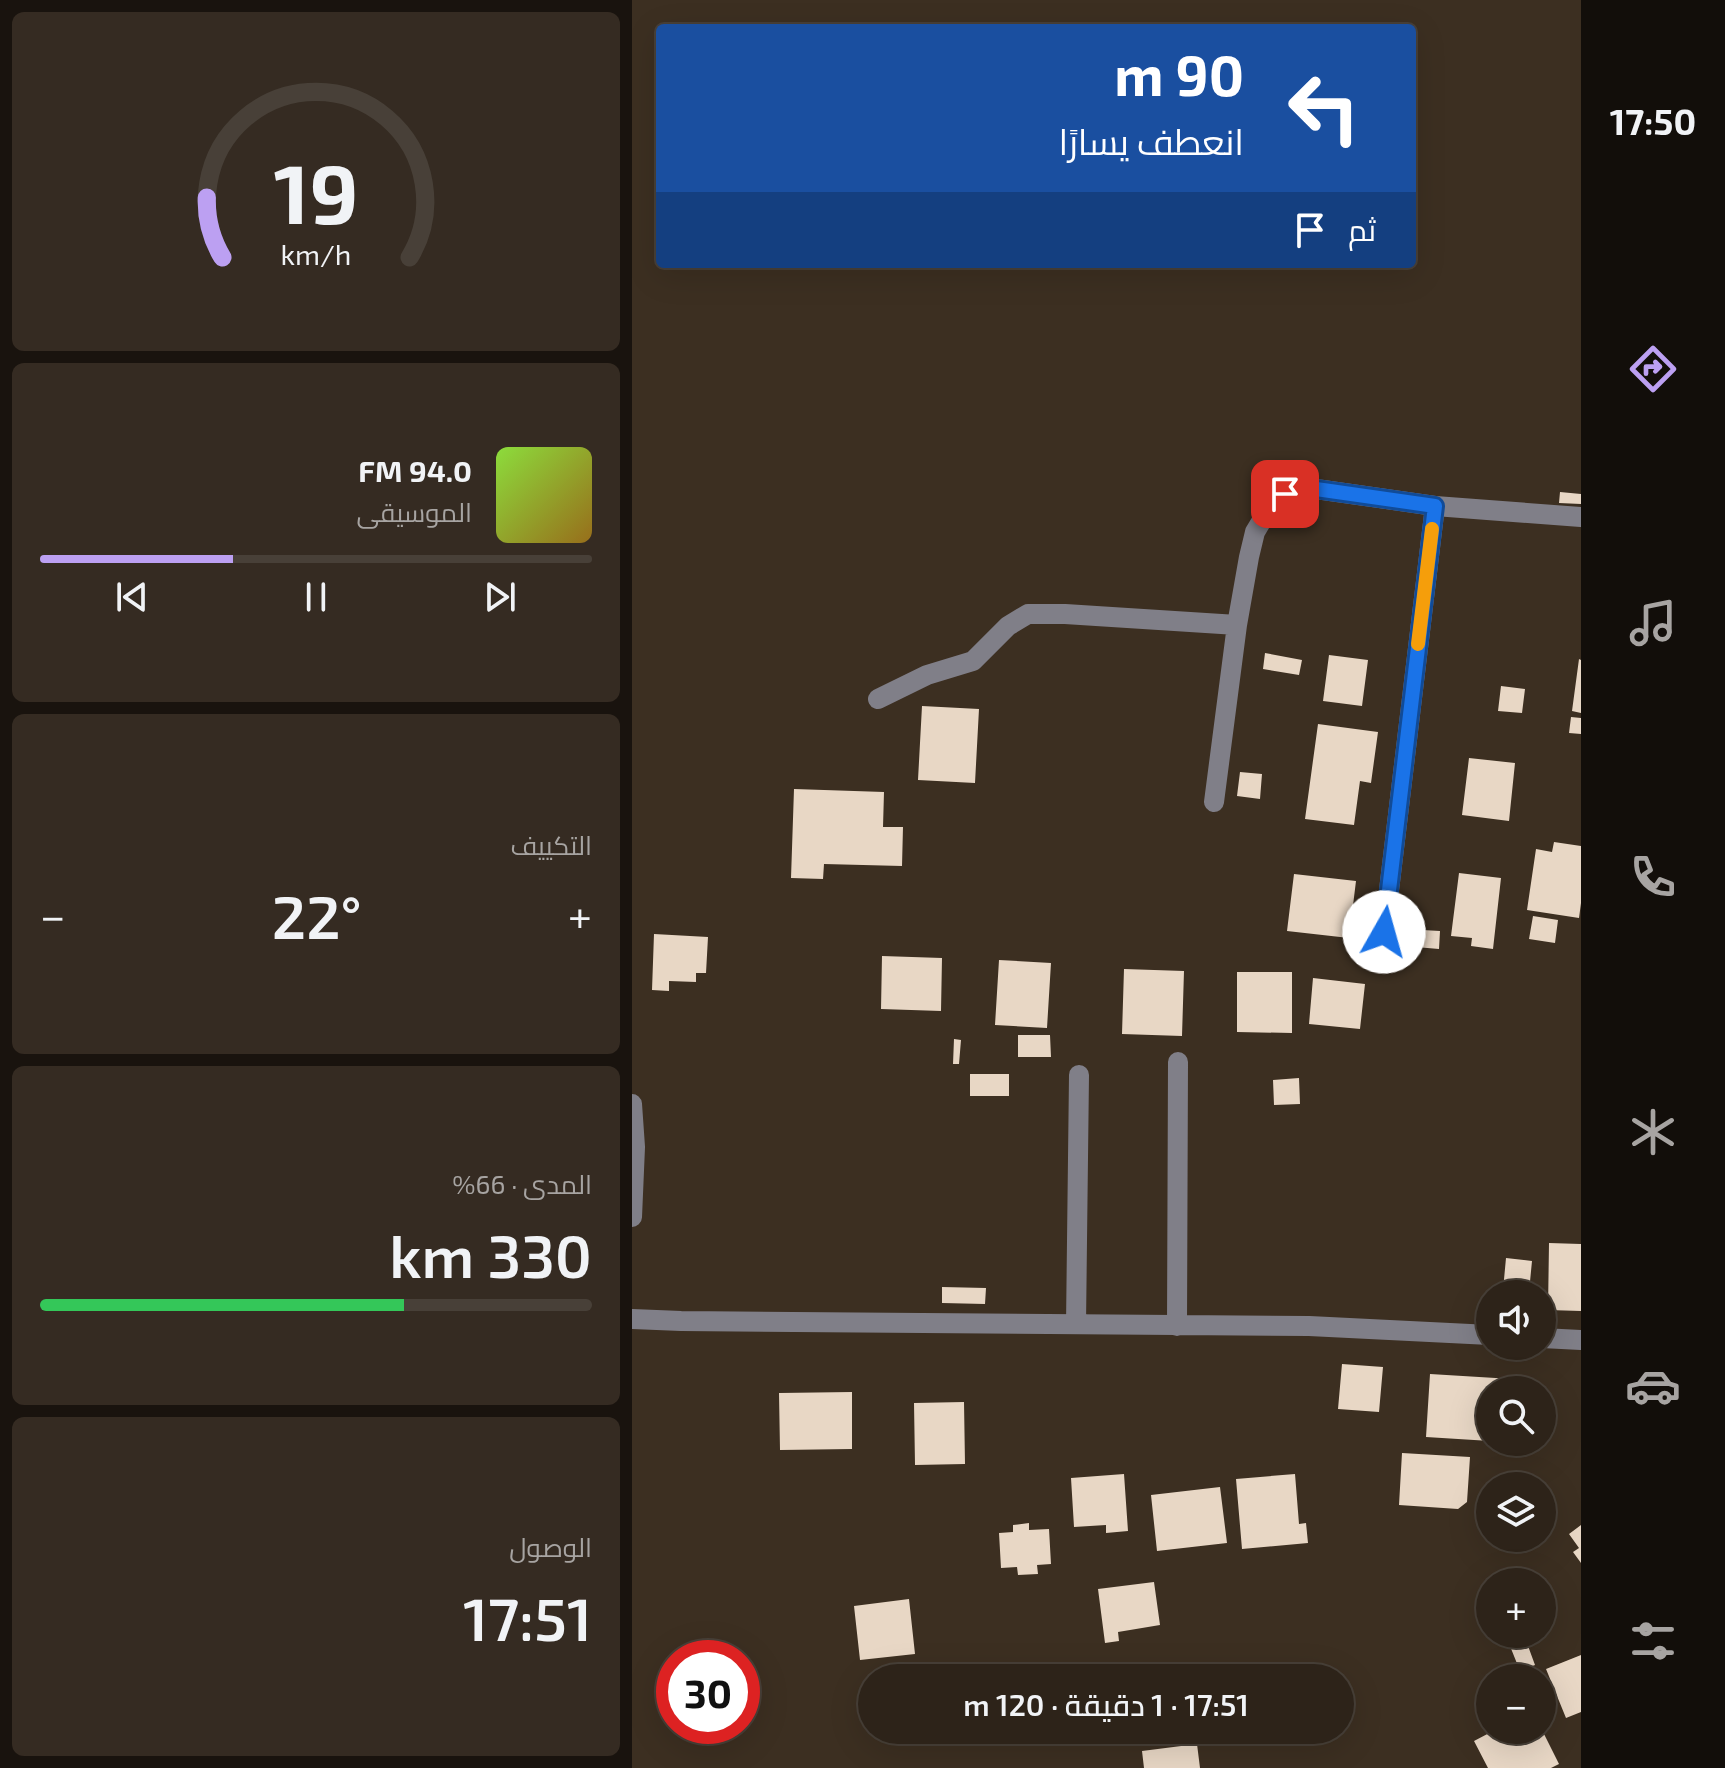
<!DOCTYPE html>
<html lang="ar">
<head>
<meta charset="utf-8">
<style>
  body { margin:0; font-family:"Exo 2",Cairo,sans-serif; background:#352b22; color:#f1f3f6; direction:rtl; height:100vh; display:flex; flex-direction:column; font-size:30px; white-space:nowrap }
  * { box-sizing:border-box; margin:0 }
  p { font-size:26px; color:#a7a4a2 }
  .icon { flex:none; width:44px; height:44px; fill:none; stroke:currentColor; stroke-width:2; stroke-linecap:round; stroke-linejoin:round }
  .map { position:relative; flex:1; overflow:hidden; direction:ltr }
  .drawer { display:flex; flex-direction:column; gap:12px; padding:12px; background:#19130e; width:632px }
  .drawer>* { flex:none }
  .banner { position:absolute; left:24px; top:24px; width:760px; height:244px; border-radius:8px; box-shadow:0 8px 32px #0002,0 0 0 2px #484038; direction:rtl; background:#1a4fa0; color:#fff; overflow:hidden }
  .tools { position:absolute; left:844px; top:1280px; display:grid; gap:16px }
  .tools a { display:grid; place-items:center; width:80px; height:80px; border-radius:50%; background:#2d2319; box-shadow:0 8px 32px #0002,0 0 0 2px #484038; font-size:40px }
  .speed { position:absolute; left:24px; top:1640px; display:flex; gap:16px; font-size:40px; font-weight:700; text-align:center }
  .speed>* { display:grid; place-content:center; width:104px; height:104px; border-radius:50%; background:#2d2319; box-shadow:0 8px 32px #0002,0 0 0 2px #484038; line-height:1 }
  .speed .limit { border:12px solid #d22; background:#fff; color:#111 }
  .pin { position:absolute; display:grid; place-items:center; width:68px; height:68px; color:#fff; margin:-34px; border-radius:16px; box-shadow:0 4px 12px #0006 }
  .me { position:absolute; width:88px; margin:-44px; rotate:7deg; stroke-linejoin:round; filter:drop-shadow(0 0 6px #0008) }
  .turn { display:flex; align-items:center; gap:28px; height:168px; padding:0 40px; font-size:36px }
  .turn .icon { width:104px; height:104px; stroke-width:2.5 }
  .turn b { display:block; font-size:56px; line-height:68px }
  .then { display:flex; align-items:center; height:76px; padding:0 40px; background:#0003; gap:16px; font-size:30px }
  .big { font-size:60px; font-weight:600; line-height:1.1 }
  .drawer .card { flex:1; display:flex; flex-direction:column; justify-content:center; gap:12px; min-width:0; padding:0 28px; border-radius:12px; background:#352b22 }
  .drawer .dial { align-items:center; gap:0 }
  .dial svg { height:208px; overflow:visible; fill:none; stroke:#484038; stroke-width:7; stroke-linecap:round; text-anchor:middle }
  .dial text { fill:#f1f3f6; stroke:none }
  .song { display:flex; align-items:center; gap:24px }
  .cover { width:96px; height:96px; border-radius:12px; background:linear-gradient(135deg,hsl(90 70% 55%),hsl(40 70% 35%)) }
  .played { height:8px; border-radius:4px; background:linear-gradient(90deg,#bca0f2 35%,#484038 35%) }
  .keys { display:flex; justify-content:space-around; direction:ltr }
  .heat { display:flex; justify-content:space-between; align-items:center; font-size:44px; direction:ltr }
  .charge { height:12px; border-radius:6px; background:linear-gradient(90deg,#34c759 66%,#484038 0) }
  .trip { position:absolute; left:226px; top:1664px; width:496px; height:80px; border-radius:40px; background:#2d2319; box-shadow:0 8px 32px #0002,0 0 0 2px #484038; font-weight:600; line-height:80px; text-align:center; direction:rtl }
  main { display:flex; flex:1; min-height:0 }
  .menu { display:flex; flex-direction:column; width:144px; justify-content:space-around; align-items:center; background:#120e0a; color:#a7a4a2 }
  .menu .icon { width:56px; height:56px }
  .menu .current { color:#bca0f2 }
  .menu b { font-size:36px; color:#f1f3f6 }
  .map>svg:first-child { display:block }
</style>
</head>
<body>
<main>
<nav class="menu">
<b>17:50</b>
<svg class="icon current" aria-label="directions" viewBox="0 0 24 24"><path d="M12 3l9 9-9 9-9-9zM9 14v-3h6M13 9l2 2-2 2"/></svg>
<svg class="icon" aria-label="music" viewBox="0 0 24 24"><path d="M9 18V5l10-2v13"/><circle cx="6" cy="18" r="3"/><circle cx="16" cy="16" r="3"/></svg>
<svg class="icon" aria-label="phone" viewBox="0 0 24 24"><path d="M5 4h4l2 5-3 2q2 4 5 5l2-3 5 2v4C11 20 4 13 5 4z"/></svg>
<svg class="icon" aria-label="climate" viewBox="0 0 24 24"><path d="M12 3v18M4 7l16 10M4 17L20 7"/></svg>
<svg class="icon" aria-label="car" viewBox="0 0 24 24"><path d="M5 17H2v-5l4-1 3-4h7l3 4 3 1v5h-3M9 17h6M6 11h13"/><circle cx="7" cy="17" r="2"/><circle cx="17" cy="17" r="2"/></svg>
<svg class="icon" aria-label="filters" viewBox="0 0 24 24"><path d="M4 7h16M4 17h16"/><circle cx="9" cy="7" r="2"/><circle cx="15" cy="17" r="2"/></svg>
</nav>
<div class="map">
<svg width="949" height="1768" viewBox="0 0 949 1768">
  <rect width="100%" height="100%" fill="#3c2f21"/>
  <path fill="#e8d7c5" d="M928,492L949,494V504L927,503Z
    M633,653L670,660L667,675L631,669Z
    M697,655L736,660L730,706L691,701Z
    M947,659L949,660V713L940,711Z
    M869,686L893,689L890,713L866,711Z
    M290,706L347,709L343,783L286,780Z
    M939,717L949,718V734L937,733Z
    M686,724L746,732L739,783L728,781L722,825L673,819Z
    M837,758L883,763L877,821L830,815Z
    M608,772L630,774L628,799L605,796Z
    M162,789L252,792L251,827H271L270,866L192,864L191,879L159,878Z
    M922,842L949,846V903L947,918L895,910L904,849L920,852Z
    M827,873L869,878L861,949L839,946L840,938L819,936Z
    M662,874L724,881L717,938L655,931Z
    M901,916L926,920L923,943L897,939Z
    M773,929L808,931L807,949L772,946Z
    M22,934L76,937L74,973H64V982L37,981V991L20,990Z
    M250,956L310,958L309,1011L249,1009Z
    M367,960L419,963L415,1028L363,1025Z
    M492,969L552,971L550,1036L490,1034Z
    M605,972H660V1033L605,1032Z
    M681,978L733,984L728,1029L677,1024Z
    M386,1035H418L419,1057H386Z
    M322,1039L329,1040L327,1064H321Z
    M338,1074H377V1096H338Z
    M667,1078L668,1104L642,1105L641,1080Z
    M917,1243L949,1244V1311L916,1310Z
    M874,1258L900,1261L897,1292L871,1290Z
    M310,1287L354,1288L353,1304L310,1303Z
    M710,1364L751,1367L747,1412L706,1409Z
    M798,1374L880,1379L879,1390H858V1441L794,1437Z
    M220,1392V1449L148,1450L147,1393Z
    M332,1402L333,1464L283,1465L282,1403Z
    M770,1453L838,1457L835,1502L826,1509L767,1505Z
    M492,1474L496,1531L474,1533V1525L442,1527L439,1478Z
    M663,1474L667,1524L674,1523L676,1543L610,1549L604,1479Z
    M588,1487L595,1543L525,1551L519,1495Z
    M397,1523V1530L417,1529L419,1564L405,1565L406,1574L386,1575L385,1567L369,1568L367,1533L381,1532V1525Z
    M949,1525V1563L941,1552L947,1548L937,1534Z
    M522,1582L528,1625L486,1632L487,1641L473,1643L466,1589Z
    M277,1599L283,1654L228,1660L222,1606Z
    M892,1635L903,1665L888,1671L876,1641Z
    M949,1655V1712L934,1718L914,1669Z
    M863,1730H910L927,1764L919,1768H856L842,1741Z
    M565,1744L568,1768H512L510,1751Z"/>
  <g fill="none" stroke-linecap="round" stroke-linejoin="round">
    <path stroke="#807f88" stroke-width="20" d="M246,699L295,675L341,661L376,626L396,614H433L605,625
      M582,802L605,625L617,557L623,532L635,512L653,494L684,489L803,506L949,517
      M752,932L803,506
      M0,1104L3,1147L0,1217
      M0,1319L49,1321L677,1326L858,1335
      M444,1325L447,1075
      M545,1326L546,1062
      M910,1338L949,1340"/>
  </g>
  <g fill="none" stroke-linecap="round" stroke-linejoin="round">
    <defs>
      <path id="route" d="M653,494L684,489L803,506L752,932"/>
    </defs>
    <use href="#route" stroke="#114b97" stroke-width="20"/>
    <use href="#route" stroke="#1a73e8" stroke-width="14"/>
    <path stroke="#f59e0b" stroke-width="14" d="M786,644L800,529"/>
  </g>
</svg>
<div class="tools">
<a><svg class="icon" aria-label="sound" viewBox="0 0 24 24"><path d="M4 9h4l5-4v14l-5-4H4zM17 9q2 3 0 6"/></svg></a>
<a><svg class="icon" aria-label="search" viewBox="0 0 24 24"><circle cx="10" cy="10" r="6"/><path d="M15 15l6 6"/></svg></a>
<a><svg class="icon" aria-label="layers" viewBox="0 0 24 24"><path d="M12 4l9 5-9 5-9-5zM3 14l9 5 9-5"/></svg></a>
<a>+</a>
<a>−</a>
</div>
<div class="speed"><div class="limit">30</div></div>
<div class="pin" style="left:653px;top:494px;background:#d93025"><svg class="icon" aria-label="arrive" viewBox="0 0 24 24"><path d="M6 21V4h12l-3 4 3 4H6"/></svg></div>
<svg class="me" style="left:752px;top:932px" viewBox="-20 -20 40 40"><circle r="19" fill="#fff"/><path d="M0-13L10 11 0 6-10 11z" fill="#1a73e8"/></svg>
<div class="trip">17:51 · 1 دقيقة · 120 m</div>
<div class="banner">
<div class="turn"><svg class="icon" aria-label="left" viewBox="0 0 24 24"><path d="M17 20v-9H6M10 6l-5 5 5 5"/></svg><div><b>90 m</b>انعطف يسارًا</div></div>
<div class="then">ثم<svg class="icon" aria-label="arrive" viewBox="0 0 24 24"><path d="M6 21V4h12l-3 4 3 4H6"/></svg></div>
</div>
</div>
<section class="drawer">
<div class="card dial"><svg viewBox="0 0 100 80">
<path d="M14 69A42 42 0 1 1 86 69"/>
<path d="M14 69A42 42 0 0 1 8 46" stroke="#bca0f2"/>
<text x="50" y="56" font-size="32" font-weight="700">19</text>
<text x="50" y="72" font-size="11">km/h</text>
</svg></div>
<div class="card">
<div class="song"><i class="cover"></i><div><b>94.0 FM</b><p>الموسيقى</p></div></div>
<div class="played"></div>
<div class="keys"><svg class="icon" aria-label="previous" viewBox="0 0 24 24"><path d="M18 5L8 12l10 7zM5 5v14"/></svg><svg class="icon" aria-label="pause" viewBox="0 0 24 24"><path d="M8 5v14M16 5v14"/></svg><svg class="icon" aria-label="next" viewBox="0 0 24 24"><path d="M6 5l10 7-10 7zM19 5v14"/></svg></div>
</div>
<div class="card"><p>التكييف</p>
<div class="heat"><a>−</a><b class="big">22°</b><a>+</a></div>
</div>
<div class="card"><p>المدى · 66%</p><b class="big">330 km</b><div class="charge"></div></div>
<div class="card"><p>الوصول</p><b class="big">17:51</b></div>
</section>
</main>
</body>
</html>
